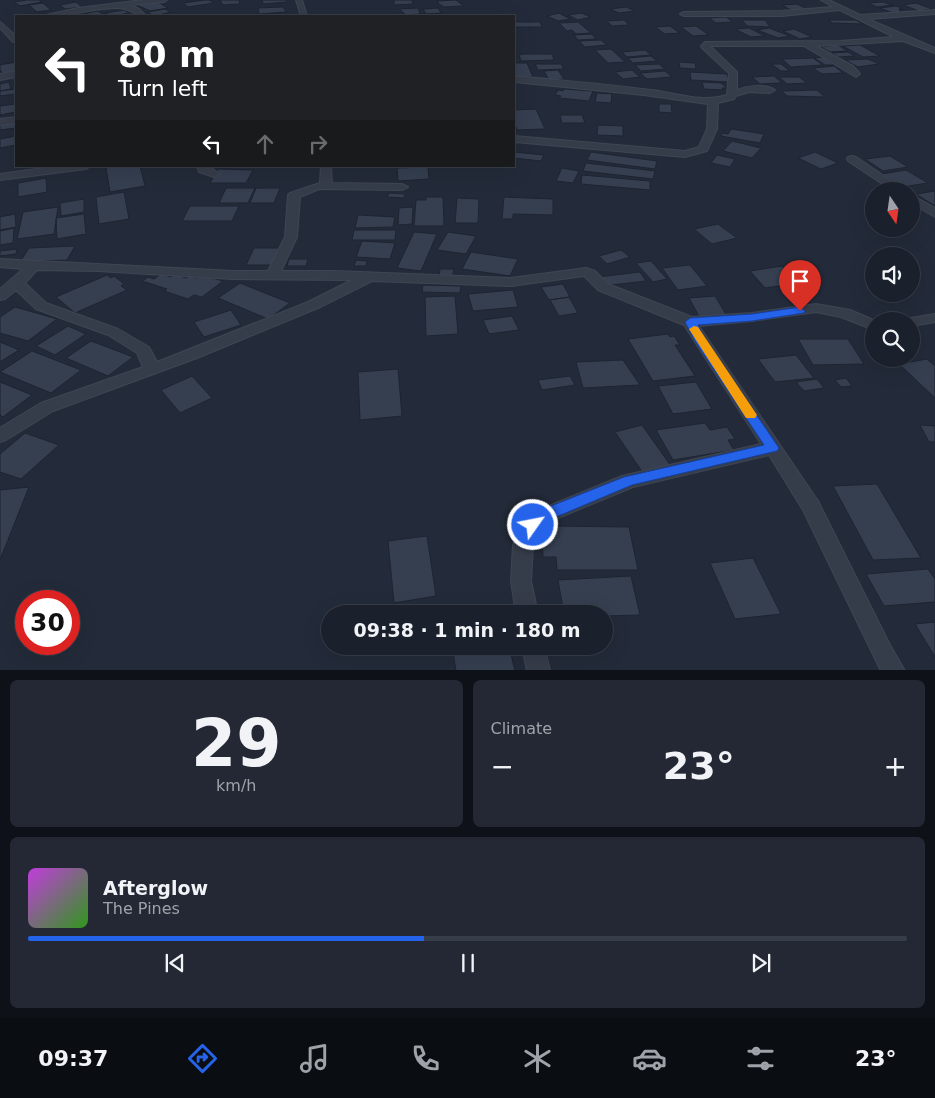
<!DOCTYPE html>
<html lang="en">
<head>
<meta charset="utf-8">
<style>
  body { margin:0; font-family:"DejaVu Sans",sans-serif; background:#232834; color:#f1f3f6; height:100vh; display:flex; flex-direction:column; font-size:19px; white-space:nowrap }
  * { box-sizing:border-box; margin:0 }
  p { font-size:16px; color:#9fa3a9 }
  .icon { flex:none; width:28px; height:28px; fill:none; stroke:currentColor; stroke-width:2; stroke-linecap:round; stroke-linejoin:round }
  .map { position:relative; height:670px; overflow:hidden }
  .sheet { display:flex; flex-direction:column; gap:10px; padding:10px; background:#0e1218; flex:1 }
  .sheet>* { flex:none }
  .hud { position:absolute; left:15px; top:15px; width:500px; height:152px; border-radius:0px; box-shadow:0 5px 20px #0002,0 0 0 1px #383e48; background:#202124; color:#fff; overflow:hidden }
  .needle { width:32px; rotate:167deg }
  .buttons { position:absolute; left:865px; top:182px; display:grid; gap:10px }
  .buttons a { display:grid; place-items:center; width:55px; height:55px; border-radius:50%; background:#1a202c; box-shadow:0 5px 20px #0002,0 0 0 1px #383e48; font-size:25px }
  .speed { position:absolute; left:15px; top:590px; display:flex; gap:10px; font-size:25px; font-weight:700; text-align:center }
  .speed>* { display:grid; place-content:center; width:65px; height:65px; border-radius:50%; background:#1a202c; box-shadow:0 5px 20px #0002,0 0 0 1px #383e48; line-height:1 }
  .speed .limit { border:8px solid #d22; background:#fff; color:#111 }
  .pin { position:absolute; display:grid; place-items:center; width:42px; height:42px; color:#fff; margin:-51px -21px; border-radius:50% 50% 50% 0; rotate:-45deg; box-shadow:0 0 5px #0007 }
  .pin .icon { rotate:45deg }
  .me { position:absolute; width:55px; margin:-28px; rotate:57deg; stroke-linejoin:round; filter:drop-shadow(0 0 4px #0008) }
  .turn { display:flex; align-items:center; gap:18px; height:105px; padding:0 20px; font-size:22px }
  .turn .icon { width:65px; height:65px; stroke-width:2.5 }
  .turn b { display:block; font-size:35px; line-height:42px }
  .lanes { display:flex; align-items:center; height:48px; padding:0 20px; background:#0003; justify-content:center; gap:25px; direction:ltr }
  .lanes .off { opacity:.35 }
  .big { font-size:38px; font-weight:600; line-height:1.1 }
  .sheet .tile { flex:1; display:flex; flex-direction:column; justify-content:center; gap:8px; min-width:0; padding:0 18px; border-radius:8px; background:#232834 }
  .sheet .dial { align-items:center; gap:0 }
  .dial b { font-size:65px; line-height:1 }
  .song { display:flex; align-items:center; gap:15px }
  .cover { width:60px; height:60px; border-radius:8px; background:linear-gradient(135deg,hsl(290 70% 55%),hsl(110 70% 35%)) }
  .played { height:5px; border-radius:2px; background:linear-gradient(90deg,#2563eb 45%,#383e48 45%) }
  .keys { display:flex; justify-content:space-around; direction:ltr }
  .heat { display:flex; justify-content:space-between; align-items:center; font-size:28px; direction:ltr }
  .sheet .tiles { flex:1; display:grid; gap:10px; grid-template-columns:1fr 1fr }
  .tile:last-child { grid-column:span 2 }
  .trip { position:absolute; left:321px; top:605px; width:292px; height:50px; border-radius:25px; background:#1a202c; box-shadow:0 5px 20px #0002,0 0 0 1px #383e48; font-weight:600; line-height:50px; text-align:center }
  .tabs { display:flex; height:80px; justify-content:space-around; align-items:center; background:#0a0d12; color:#9fa3a9 }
  .tabs .icon { width:35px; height:35px }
  .tabs .selected { color:#2563eb }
  .tabs b { font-size:22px; color:#f1f3f6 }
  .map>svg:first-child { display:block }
</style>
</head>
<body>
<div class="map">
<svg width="935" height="671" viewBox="0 0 935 671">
  <rect width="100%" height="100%" fill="#232b3a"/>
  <path fill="#353f50" stroke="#1e2431" d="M27,0H39L42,2L20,6L14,2Z
    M205,0H209L214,3L188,7L183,3Z
    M220,0H239L240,4L223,5Z
    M262,0H287V2L263,4Z
    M394,0H412L413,4L394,5Z
    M456,0L464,6L444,7L437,3H439L436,1Z
    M76,2L82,7L65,9L60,5Z
    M158,2L168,8L150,11L137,5Z
    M883,2L892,5L877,7L868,3Z
    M43,3L51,10L37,12L29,5Z
    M916,3L932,9L919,11L903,5Z
    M797,4L807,9L791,10L782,5Z
    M896,6L902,8L899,9L903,10L899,11L903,12L893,13L880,8Z
    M282,7L284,8L286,12L259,14L258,8Z
    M626,7L635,11L619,13L610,9Z
    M418,8L420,14L406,15L399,9Z
    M438,8L441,13L426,14L423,9Z
    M165,9L171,12L154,16L148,12Z
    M124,10L129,13L112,16L105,13Z
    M98,11L106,16H87L83,14Z
    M559,13L570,19L558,21L547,16Z
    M581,13L591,17L578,20L568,15Z
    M726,17L733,22L716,23L709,18Z
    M624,20L629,25L612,26L607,21Z
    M742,20H765L770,27L747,26Z
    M829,20H856L863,24L832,23Z
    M514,22H540L542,27H514Z
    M578,22L591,33L576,34L572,30L567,31L559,23Z
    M670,26L680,33L665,34L655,27Z
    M696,26L709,35L693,36L681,27Z
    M749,28L765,36L751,37L735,29Z
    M769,28L790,36L778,38L757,30Z
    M794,29L812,37L800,39L783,31Z
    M592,34L596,39L578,40L574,35Z
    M601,40L607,45L585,47L579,41Z
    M838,45L847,51L830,52L821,47Z
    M860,45L880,56L863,57L843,46Z
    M611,49L625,62L608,63L595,50Z
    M645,50L651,55L627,57L622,52Z
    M848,52L855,56L838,57L832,53Z
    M523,54H552L554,60L521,61L519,55Z
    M651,56L657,61L633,63L628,58Z
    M823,57L834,65H825L814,58Z
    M813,58L823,65L791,67L782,59Z
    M868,59L879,64L858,67L845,60Z
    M16,62V71L4,74L0,70V65Z
    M679,62L695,63L696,69L680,68Z
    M514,63H527L533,77L514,78Z
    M535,64H561L564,69L538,70Z
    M659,64L665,69L641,71L635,65Z
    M771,64H781L790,71H781Z
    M834,66L843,73L822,74L813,68Z
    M558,70L564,79L549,80L544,71Z
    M632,70L640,77L623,79L615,72Z
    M665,71L672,77L647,79L640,73Z
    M690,72L727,74L729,82L691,80Z
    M774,76L782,83L760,84L752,77Z
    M779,77H799L807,83L787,84Z
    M9,82L11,89L0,91V84Z
    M702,82L721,83L727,88H722L723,90L704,89Z
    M15,89L16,94L0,96V91Z
    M564,89L593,91L589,101L559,98L561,96L555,95L558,90L563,91Z
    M817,90L825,97L787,96L782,91Z
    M597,93L612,94L611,103L595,102Z
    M15,104L16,112L0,115V106Z
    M659,104H671L672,113L659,112Z
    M536,109L545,129L517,130L514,121V110Z
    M560,115H582L585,123H562Z
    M16,122V128L0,130V125Z
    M598,125L623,126V136L597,135Z
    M731,129L764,134L760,143L721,136L723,133L728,134Z
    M16,136V145L0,148V139Z
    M732,141L761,148L752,158L723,151Z
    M514,152L544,155L541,161L514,158Z
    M591,152L657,161L655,169L587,160Z
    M815,152L838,163L821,169L798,158Z
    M717,155L735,159L730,167L711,163Z
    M890,156L908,167L883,171L865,159Z
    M586,163L655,171L653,179L583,171Z
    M117,166H140L145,186L110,192L106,168Z
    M428,167L429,179L398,181L397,168Z
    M562,168L579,171L573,183L556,181Z
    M218,169L253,170L246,183H210Z
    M906,170L928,183L902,187L881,174Z
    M582,175L650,181V190L581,184Z
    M46,178L47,192L18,197V183Z
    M226,188H255L248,203H219Z
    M256,188H280L274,203H250Z
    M935,191V206L916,194Z
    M124,192L129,219L99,224L96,197Z
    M389,193L405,194L404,198L387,197Z
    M426,197H443L444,226H414L416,200H426Z
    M504,197L553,199V215L513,214V219H502Z
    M457,198L479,199L478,223H455Z
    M84,199V212L61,216L60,203Z
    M190,206H239L232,221H182Z
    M58,207L54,234L17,239L23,212Z
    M413,207L412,224L398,225L399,208Z
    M15,214L16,227L0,230V217Z
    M84,214L86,234L57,239L56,218Z
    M358,215L395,217L393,227L355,228Z
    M718,224L737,238L712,244L694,229Z
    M14,228L13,243L0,245V231Z
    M354,230H396L395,240H352Z
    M414,232L437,234L421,271L397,268Z
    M448,232L476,236L466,254L437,250Z
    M362,241L395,243L390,259L356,257Z
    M75,246L67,260L20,262L29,248Z
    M254,248H282L275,265H246Z
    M17,249L16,254L0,256V251Z
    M621,250L630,257L607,264L599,256Z
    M471,252L518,259L510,276L462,269Z
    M289,259H308L306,266H287Z
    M356,260L367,261L366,266H354Z
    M651,261L667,279L653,282L636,263Z
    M690,265L707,286L678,290L662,268Z
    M782,266L799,283L765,288L750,271Z
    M440,269H454L452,278L439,277Z
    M640,272L646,281L603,286L598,277Z
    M161,274L171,277L175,274L186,278L189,276L197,278L201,275L223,281L202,297L194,295L188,299L164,291L167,289L142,281L148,277L154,279Z
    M107,275L111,278L114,276L124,284L121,286L127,290L75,313L56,297Z
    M240,283L290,303L268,319L218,298Z
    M563,284L570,297L549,300L541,287Z
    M423,285L461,286L460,293L422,292Z
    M513,290L518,307L473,311L468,294Z
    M455,296L458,334L426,336L425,297Z
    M715,296L727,316L700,318L689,298Z
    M569,297L578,313L559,316L550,300Z
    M15,307L57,319L28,341L0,333V317Z
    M231,310L241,325L204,337L194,322Z
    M512,316L519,330L489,334L483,320Z
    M68,326L86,334L55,355L36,346Z
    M668,334L670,337L674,336L680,345H675L695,376L653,381L628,339Z
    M798,339H848L864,364L813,365Z
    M91,341L133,357L108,376L66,358Z
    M0,342L19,350L0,362Z
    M32,351L81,370L51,393L0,372Z
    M796,355L814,378L775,382L758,359Z
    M927,359L935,366V398L899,364Z
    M623,360L640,385L583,388L576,362Z
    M398,369L402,416L360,420L358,372Z
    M192,376L212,398L180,413L161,390Z
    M570,376L575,385L542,390L538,380Z
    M846,378L852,386L841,387L835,380Z
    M817,379L824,388L804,391L796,382Z
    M0,382L32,395L3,417L0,415Z
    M696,382L712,409L673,414L658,386Z
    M705,423L710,430L727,427L735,439L728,440L734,450L673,460L656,430Z
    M642,425L671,466L643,473L615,432Z
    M920,425L935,426V442H929Z
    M25,433L59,445L21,479L0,472V454Z
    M877,484L921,558L873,560L833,486Z
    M29,487L0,560V490Z
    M553,526L629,527L638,570H557L556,557H543L542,536H554Z
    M427,536L436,596L394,603L388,541Z
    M753,558L781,614L735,619L710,563Z
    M928,569L935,579V602L884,606L866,574Z
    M631,576L640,615L605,616V614H564L558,580Z
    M935,622V657L915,624Z
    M452,646H509L515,671H456Z"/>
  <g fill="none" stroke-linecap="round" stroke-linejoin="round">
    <defs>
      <path id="street" d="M143,0H167L164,2L130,5L139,9L146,16C136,16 129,8 117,8C92,8 67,18 42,16L78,8Z
        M296,0H302L307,16H301Z
        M821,0H829L860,15L935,10V14L868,19L935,48V53L903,41L816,46L853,66L860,74L856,77L804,46H710L737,72V90C747,86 765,83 775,90L770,93L749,92L736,96L734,99L718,103L717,129L707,151L685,157L514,142V136L685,151L699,147L707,129L708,104L644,95L514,82V76C559,80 606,84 651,90C677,93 702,103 727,95L729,73L702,48L701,46L705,42L840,41L894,37L840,10L782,16H684L680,14L684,12L782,11L833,7Z
        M0,22L16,36V42H13L0,28Z
        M16,71V77L0,80V74Z
        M16,117V123L0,125V119Z
        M852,156L856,157L906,191H893L848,161L847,159L848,157Z
        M58,166H91L86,169L0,180V174Z
        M197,166H208L220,174L214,177L199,172Z
        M321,166H331L332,183L402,184L408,187L402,190L319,189L300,197L297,237L281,271H335L511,278L586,268L595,271L608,284L692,317L752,313L816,304L850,310L876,321H874V330L841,317L816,312L752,321L699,326L818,501L890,645L905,671H881L803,510L769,455L633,487L558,518L540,530L533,545L531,581L538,614H516L511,581L513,545L526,519L544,508L622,476L761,444L684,325L598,290L584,276L511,286L372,281L318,308L197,358L53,411L6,440L0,442V428L41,403L143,367L137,353L108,335L36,309L16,290L5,299L0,300V289L23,269L0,267V259L233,271H268L285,237L288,195L290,193L320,183ZM37,270L98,271L233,279L352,280L308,302L157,362L149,347L118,329L46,303L25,283Z
        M911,195L935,208V217L911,203Z
        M935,314V322L911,326V321H904L911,318Z
        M522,646H544L550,671H527Z"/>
    </defs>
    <use href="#street" stroke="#3f4653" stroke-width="2"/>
    <use href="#street" fill="#363d4a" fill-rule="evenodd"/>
  </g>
  <path fill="#2563eb" stroke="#184099" d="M800,307L805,311L804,313L752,321L698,325L706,341L777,445L779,448L777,451L632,485L556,517L538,529L533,531L528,529L526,525L528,520L546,508L624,477L764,445L695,341L685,322L690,318L752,314Z"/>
  <path fill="#f59e0b" d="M694,326L698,327L755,412L757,415L755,418H746L689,329Z"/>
</svg>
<div class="buttons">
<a><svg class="needle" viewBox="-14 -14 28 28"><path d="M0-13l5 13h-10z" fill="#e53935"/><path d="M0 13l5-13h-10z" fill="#9fa3a9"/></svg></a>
<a><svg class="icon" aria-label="sound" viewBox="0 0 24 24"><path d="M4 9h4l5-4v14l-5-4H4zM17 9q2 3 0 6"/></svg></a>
<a><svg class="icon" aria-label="search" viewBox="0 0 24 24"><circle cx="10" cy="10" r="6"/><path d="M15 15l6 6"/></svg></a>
</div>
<div class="speed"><div class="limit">30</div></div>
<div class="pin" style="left:800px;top:311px;background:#d93025"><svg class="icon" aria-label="arrive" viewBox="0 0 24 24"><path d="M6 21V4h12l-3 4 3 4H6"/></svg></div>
<svg class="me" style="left:533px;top:525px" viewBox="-20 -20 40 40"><circle r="17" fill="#2563eb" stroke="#fff" stroke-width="3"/><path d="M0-11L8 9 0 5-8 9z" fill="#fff"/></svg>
<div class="trip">09:38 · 1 min · 180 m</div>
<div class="hud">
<div class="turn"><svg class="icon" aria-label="left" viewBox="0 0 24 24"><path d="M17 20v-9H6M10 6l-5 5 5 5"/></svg><div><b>80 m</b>Turn left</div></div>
<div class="lanes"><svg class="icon" aria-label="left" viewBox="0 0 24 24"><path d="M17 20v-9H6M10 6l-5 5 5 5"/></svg><svg class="icon off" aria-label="ahead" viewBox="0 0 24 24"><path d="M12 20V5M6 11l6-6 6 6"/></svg><svg class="icon off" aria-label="right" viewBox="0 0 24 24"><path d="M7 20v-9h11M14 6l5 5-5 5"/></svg></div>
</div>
</div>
<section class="sheet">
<div class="tiles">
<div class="tile dial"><b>29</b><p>km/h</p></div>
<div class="tile"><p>Climate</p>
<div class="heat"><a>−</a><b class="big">23°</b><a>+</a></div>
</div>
<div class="tile">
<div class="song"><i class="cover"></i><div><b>Afterglow</b><p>The Pines</p></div></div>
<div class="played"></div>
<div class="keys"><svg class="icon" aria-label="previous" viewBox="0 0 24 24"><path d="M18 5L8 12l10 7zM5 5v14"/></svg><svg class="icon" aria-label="pause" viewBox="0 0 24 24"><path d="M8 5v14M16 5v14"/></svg><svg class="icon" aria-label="next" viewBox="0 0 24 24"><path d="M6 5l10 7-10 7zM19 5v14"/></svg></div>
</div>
</div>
</section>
<nav class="tabs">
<b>09:37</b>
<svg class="icon selected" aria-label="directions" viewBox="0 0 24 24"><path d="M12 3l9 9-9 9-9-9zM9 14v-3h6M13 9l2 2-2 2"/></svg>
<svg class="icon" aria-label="music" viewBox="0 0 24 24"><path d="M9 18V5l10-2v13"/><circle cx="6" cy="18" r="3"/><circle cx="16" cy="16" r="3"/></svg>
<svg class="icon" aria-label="phone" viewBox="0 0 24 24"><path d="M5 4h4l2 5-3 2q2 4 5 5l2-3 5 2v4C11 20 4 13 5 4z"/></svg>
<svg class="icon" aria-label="climate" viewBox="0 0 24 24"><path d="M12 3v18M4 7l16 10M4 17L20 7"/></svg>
<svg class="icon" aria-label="car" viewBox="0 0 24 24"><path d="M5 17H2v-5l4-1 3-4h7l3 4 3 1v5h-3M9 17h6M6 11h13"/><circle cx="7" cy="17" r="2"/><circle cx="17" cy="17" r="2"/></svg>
<svg class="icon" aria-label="filters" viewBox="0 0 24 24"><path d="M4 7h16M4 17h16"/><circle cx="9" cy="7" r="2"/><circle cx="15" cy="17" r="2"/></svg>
<b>23°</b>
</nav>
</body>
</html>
